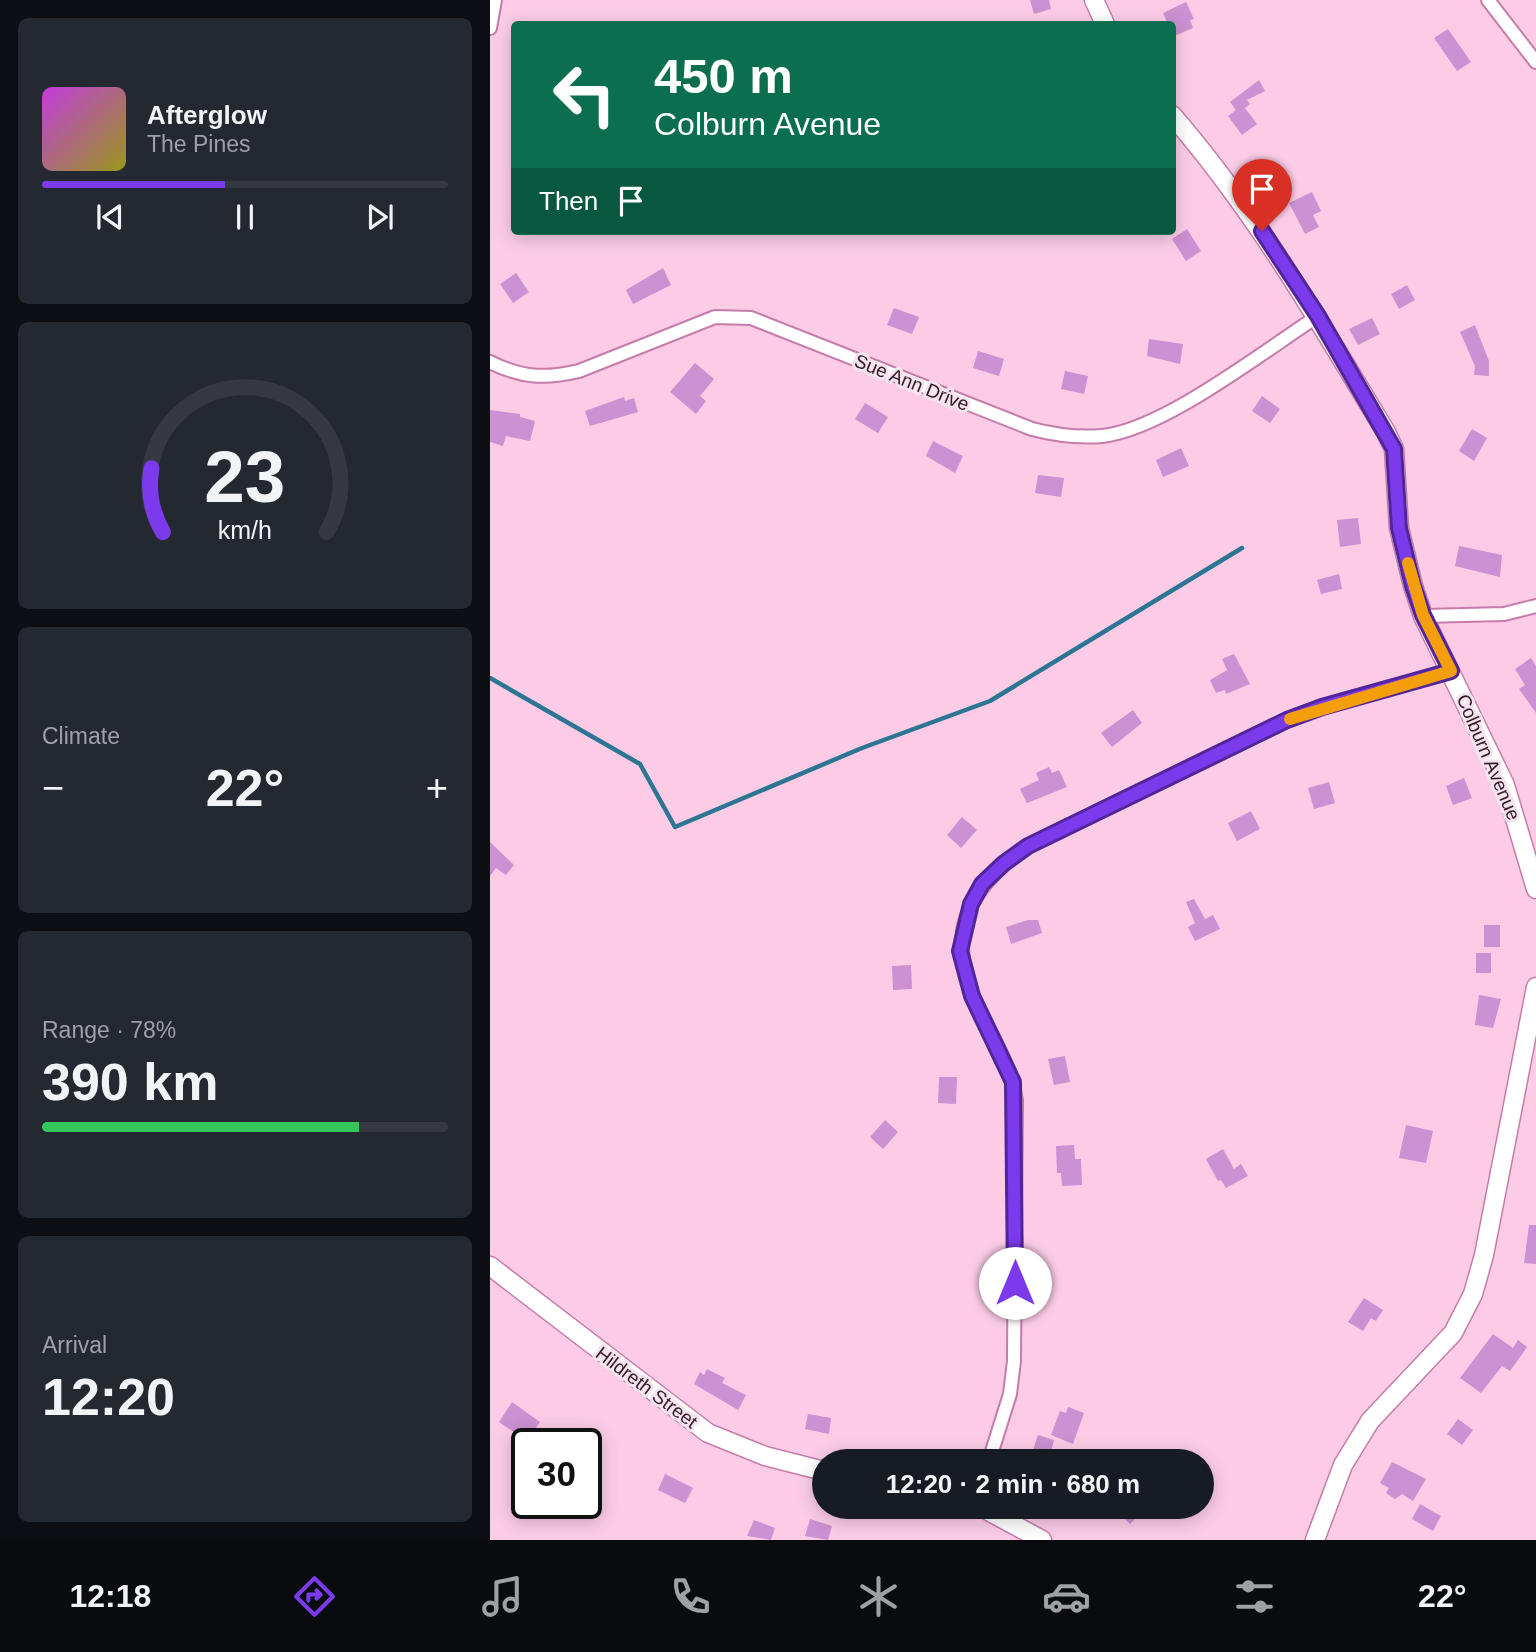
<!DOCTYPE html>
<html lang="en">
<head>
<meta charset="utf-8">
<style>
  body { margin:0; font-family:Arial,sans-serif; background:#242831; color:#f1f3f6; height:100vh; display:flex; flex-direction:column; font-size:26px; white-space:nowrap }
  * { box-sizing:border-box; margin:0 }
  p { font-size:23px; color:#9ea1a6 }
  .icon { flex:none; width:38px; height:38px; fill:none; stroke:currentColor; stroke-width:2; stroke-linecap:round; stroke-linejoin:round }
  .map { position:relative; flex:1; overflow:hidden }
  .sheet { display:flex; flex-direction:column; gap:18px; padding:18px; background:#0d0f14; width:490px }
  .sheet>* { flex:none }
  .hud { position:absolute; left:21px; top:21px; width:665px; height:214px; border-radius:7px; box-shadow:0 4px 18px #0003; background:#0b6e4f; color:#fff; overflow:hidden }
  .speed { position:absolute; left:21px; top:1428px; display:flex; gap:14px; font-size:35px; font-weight:700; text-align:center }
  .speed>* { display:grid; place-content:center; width:91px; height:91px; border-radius:50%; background:#171b24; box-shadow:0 4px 18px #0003; line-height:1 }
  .speed .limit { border:4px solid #111; border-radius:10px; background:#fff; color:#111 }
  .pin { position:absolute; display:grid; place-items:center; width:60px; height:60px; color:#fff; margin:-72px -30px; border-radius:50% 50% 50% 0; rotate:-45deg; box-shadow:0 0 7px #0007 }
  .pin .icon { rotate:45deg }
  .me { position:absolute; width:77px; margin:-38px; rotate:0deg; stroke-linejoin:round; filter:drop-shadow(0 0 5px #0008) }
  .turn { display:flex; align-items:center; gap:24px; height:147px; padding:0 28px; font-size:32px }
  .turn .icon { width:91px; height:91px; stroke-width:2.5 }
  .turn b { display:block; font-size:49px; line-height:60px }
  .then { display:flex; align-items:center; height:66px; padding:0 28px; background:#0003; gap:14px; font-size:26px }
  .big { font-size:52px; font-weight:600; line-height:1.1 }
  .sheet .card { flex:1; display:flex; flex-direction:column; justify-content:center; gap:10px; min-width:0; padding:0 24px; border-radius:10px; background:#242831 }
  .sheet .dial { align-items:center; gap:0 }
  .dial svg { height:182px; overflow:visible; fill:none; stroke:#363941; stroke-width:7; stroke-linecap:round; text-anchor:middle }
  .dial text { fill:#f1f3f6; stroke:none }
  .song { display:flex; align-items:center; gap:21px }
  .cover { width:84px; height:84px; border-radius:10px; background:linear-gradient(135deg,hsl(290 70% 55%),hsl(60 70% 35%)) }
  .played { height:7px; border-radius:4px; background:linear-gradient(90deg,#7c3aed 45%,#363941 45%) }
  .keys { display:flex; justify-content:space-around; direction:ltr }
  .heat { display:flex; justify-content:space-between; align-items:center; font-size:38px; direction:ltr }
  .charge { height:10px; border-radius:5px; background:linear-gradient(90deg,#34c759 78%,#363941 0) }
  .trip { position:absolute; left:322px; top:1449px; width:402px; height:70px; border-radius:35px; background:#171b24; box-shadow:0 4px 18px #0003; font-weight:600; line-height:70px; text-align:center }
  .tabs { display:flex; height:112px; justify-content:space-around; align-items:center; background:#090b0e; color:#9ea1a6 }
  .tabs .icon { width:49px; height:49px }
  .tabs .active { color:#7c3aed }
  .tabs b { font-size:32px; color:#f1f3f6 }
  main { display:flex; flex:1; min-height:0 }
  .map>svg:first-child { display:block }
</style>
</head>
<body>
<main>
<section class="sheet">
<div class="card">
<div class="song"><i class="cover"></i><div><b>Afterglow</b><p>The Pines</p></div></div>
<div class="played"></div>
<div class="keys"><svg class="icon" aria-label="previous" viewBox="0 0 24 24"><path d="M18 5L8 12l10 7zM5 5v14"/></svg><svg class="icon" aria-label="pause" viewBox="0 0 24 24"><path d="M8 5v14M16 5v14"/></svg><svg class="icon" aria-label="next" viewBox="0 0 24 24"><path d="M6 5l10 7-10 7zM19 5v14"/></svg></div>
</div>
<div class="card dial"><svg viewBox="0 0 100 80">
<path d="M14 69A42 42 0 1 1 86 69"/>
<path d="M14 69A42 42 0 0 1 9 41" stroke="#7c3aed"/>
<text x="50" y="56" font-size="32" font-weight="700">23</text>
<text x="50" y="72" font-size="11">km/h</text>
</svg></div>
<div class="card"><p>Climate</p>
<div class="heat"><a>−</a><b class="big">22°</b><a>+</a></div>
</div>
<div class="card"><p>Range · 78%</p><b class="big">390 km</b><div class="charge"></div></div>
<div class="card"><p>Arrival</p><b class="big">12:20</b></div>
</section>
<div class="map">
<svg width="1046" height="1540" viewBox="0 0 1046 1540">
  <rect width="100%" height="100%" fill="#fccce7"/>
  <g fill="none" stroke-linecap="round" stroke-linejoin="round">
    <path stroke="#2c7593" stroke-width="4.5" d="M0,678L150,764L185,827L372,748L500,701L752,548"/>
  </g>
  <path fill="#cb91d2" d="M540,0H559L561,9L544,14Z
    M696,2L704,19L700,20L703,28L682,37V24H678L673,13Z
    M958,29L981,62L967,71L944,38Z
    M769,80L775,91L757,100L760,104L755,108L767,124L752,135L738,116L746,110L740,102Z
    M822,192L831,211L823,215L829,227L815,234L799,203Z
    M697,229L711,251L696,261L682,239Z
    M173,268L181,285L143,304L136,290Z
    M26,273L39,292L23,303L10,284Z
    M917,285L925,300L909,309L901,294Z
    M404,308L429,317L422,334L397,325Z
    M882,318L890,334L868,345L859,329Z
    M985,325L999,361V376L984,375L985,366L970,332Z
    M659,339L693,344L690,364L657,356Z
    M488,351L514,359L509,376L483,368Z
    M205,363L224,379L210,396L216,401L206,414L180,392Z
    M575,371L598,376L594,394L571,389Z
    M772,396L790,409L780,423L762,411Z
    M134,397L135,401L144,398L148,412L100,426L95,411Z
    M375,403L398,417L388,433L365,419Z
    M0,410L30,414V417L45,421L40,441L16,436L13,446L0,442Z
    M982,429L997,438L984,461L969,451Z
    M443,441L473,456L465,473L436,456Z
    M691,448L699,466L673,477L666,460Z
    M548,475L574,478L571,497L545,493Z
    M868,518L871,544L850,547L847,520Z
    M969,546L1012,555L1010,577L965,566Z
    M849,574L852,589L831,594L827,580Z
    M744,654L760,684L736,694L735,690L726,693L720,680L737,670L732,659Z
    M1041,658L1046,666V713L1029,689L1035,685L1025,669Z
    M643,710L652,723L622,747L611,733Z
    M559,767L562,773L569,770L577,787L537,803L530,789L549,780L546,773Z
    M974,778L982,798L963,805L956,786Z
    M839,782L845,803L824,809L818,788Z
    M761,811L770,829L747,841L738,823Z
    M472,817L487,830L471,848L457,835Z
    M0,842L24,865L16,875L6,868L0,876Z
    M704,899L715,919L723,915L730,929L705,941L698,927L705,923L696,902Z
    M538,920H548L552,933L521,944L516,927Z
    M994,925H1010V947H994Z
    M986,953H1001V973H986Z
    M421,965L422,989L403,990L402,966Z
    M989,995L1011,999L1003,1028L985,1025Z
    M575,1056L580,1082L564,1085L558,1059Z
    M449,1077H467L466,1104L448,1103Z
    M395,1120L408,1132L393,1149L380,1137Z
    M916,1125L943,1131L936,1163L909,1158Z
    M584,1145L585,1159H591L592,1185L572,1186L571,1173H567L566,1146Z
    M733,1149L744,1169L751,1164L758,1176L736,1188L731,1180L728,1181L716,1159Z
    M1039,1225H1046V1264L1034,1263Z
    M874,1298L893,1310L886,1321L881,1318L873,1331L858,1322Z
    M1003,1334L1023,1348L1028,1340L1037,1347L1020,1371L1012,1366L991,1393L970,1378Z
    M217,1369L235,1378L232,1383L256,1395L248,1410L204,1384L210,1372L214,1375Z
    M22,1402L50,1422L37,1441L9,1422Z
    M578,1407L594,1413L583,1444L561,1435L570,1411L576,1413Z
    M318,1414L341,1418L339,1434L315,1429Z
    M968,1419L983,1430L972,1445L957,1434Z
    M548,1435L564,1440L560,1455L543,1450Z
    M902,1462L936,1479L923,1501L912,1494L905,1499L896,1493L899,1488L890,1483Z
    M175,1474L203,1488L195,1503L168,1490Z
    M930,1504L951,1516L943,1531L922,1519Z
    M623,1507H657L640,1524Z
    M320,1519L342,1526L338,1540L315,1536Z
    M264,1520L285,1528L281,1540L257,1536Z"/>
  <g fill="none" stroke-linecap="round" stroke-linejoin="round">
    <defs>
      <path id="street" d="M998,0L1046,62
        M0,28L5,0
        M0,362C32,378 55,379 89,371L225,317L261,318L542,429C565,435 588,438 612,436C673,430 774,351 828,316
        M933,616L1014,614L1046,606
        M499,1461L520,1394L524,1361L526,1100C521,1068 506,1044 492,1016C454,940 470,894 538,846L797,720L832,707L961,671"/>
      <path id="secondary" d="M604,0L615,24
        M682,115C767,213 829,322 896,432L904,449L909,528L923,586L933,616L1015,785L1046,889
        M0,1266L218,1433L275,1456L334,1471
        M491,1507L552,1540
        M825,1540L853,1465L880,1421L963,1333L983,1294L994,1255L1046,987"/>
    </defs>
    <use href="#street" stroke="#c67ca9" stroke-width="16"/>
    <use href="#secondary" stroke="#c67ca9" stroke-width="21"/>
    <use href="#street" stroke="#fff" stroke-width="12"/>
    <use href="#secondary" stroke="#fff" stroke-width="18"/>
  </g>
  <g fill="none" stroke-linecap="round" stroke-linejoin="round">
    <defs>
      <path id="route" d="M525,1283L523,1082L482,996L470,951L481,904L492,884L513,864L538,846L797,720L832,707L961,671L933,615L923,586L909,528L904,449L828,316L772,231"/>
    </defs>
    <use href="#route" stroke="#51269a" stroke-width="18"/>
    <use href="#route" stroke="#7c3aed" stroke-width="12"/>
    <path stroke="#f59e0b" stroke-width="12" d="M800,719L961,671L933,615L918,563"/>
  </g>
  <g text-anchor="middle" stroke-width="6" stroke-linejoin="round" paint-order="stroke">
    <g font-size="19" fill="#36192b" stroke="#f4e4ed">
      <text transform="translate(422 382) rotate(22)" y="7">Sue Ann Drive</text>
      <text transform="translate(999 757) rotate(67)" y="7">Colburn Avenue</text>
      <text transform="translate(157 1387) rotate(37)" y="7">Hildreth Street</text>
    </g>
  </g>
</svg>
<div class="speed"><div class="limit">30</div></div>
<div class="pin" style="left:772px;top:231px;background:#d93025"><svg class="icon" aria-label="arrive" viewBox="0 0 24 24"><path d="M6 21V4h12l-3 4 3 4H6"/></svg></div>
<svg class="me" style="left:525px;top:1283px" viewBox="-20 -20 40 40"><circle r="19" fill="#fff"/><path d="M0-13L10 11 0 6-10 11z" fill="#7c3aed"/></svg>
<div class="trip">12:20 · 2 min · 680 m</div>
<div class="hud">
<div class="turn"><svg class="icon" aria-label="left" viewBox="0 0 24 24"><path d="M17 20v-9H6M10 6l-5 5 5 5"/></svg><div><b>450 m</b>Colburn Avenue</div></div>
<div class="then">Then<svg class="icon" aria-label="arrive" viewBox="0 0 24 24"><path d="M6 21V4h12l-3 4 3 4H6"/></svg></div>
</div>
</div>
</main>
<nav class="tabs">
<b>12:18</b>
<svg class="icon active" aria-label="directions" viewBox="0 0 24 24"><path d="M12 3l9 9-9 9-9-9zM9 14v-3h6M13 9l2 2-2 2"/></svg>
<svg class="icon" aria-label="music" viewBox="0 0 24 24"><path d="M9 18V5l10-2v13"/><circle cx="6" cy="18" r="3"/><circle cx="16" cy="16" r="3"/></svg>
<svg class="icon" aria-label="phone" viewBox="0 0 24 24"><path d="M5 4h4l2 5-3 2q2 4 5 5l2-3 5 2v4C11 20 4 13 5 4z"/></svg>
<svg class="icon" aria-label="climate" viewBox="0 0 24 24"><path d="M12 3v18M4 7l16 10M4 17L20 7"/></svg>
<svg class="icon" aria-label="car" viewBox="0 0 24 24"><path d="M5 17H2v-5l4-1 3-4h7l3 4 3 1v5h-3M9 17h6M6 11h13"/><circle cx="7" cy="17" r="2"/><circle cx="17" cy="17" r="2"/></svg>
<svg class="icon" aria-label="filters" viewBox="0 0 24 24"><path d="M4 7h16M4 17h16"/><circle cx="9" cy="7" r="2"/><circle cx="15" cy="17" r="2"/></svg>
<b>22°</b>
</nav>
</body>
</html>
